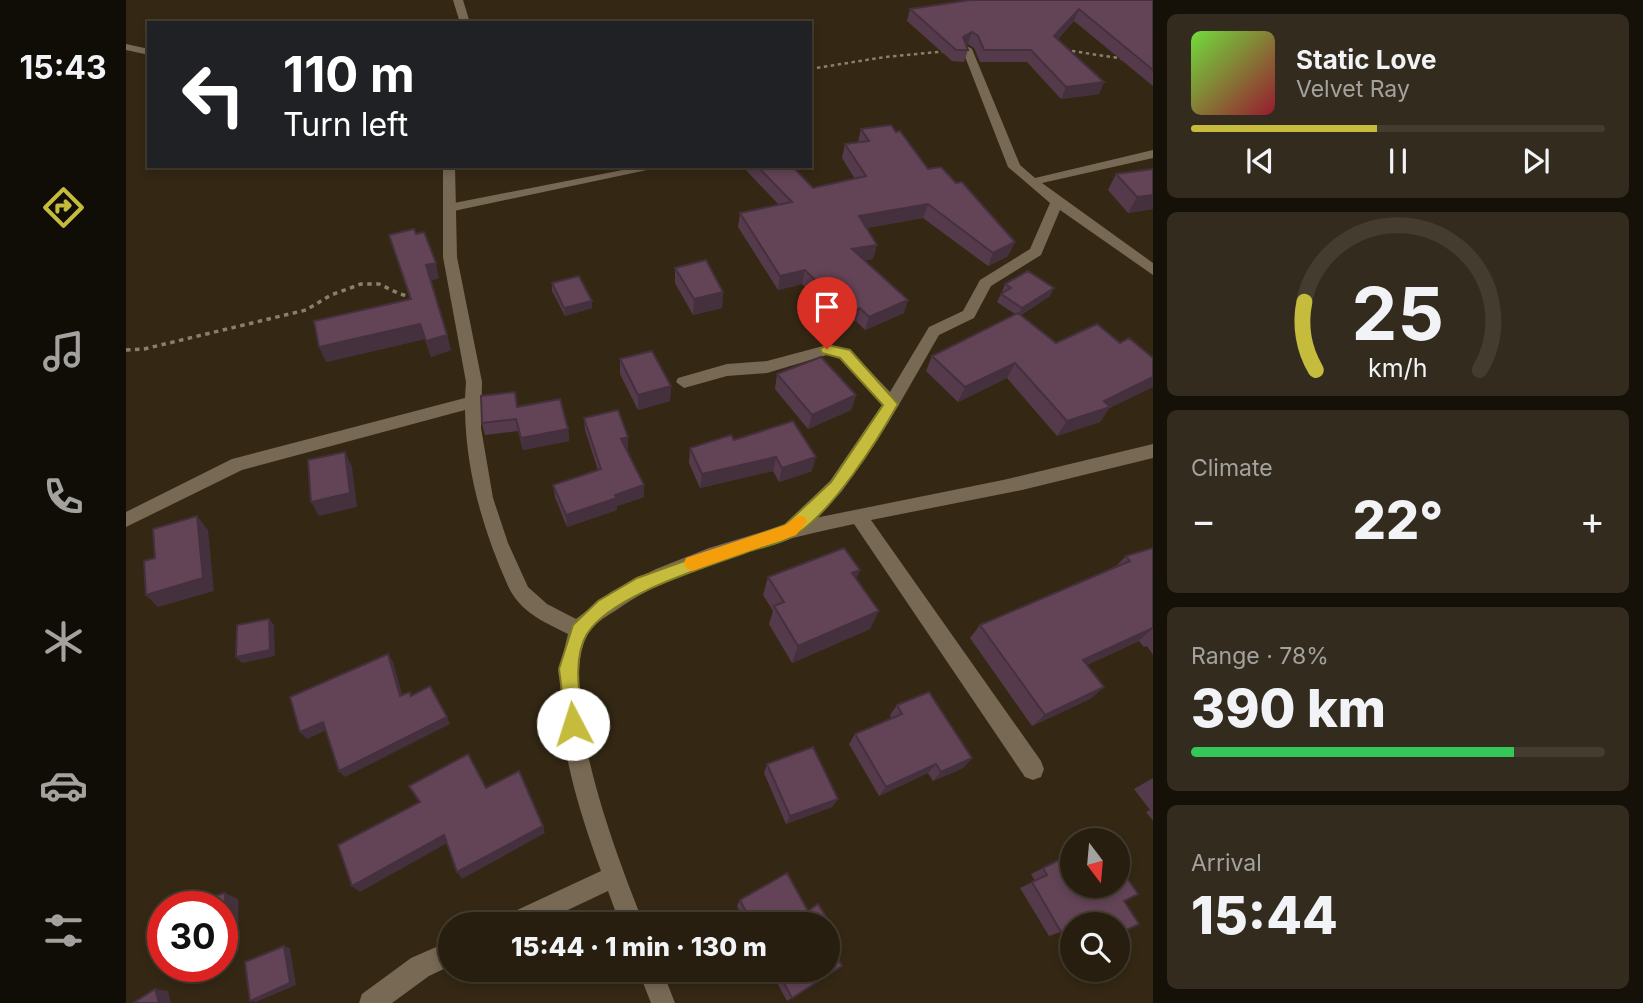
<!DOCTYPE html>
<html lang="en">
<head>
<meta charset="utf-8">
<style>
  body { margin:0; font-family:Inter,sans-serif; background:#332b1d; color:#f1f3f6; height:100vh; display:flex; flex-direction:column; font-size:26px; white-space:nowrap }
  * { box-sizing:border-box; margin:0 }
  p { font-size:23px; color:#a4a29e }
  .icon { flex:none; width:38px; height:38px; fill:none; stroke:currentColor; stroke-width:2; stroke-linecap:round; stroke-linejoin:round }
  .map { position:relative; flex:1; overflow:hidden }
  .sheet { display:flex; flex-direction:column; gap:14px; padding:14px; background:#151008; width:490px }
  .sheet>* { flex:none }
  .hud { position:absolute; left:21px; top:21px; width:665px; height:147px; border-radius:0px; box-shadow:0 4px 10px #0003,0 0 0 2px #433c2f; background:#202124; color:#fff; overflow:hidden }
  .needle { width:46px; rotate:164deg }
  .controls { position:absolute; left:934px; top:828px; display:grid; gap:14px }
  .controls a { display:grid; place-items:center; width:70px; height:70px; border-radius:50%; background:#271e0f; box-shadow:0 4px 10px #0003,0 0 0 2px #433c2f; font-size:35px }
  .speed { position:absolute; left:21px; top:891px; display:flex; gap:14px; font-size:35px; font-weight:700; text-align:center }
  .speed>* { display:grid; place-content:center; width:91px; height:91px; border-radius:50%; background:#271e0f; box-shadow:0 4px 10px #0003,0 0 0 2px #433c2f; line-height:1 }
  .speed .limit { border:10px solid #d22; background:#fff; color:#111 }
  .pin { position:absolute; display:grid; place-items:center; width:60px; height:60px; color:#fff; margin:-72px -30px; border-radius:50% 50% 50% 0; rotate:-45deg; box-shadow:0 0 7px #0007 }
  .pin .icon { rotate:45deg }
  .me { position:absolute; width:77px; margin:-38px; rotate:355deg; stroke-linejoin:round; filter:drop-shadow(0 0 5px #0008) }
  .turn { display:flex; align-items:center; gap:24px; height:147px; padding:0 21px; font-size:32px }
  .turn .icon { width:91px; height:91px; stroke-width:2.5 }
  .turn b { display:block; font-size:49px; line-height:60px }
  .big { font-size:52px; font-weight:800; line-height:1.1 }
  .sheet .card { flex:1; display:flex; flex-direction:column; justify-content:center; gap:10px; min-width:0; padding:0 24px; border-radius:10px; background:#332b1d }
  .sheet .dial { align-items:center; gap:0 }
  .dial svg { height:182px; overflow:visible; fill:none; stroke:#433c2f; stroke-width:7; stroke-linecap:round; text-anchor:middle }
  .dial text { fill:#f1f3f6; stroke:none }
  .song { display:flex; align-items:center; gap:21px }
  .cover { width:84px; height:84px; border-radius:10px; background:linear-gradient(135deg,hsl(100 70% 55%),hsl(350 70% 35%)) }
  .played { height:7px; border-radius:4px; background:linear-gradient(90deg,#c5bc3d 45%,#433c2f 45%) }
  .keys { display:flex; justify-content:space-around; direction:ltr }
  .heat { display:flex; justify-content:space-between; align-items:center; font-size:38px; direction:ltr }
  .charge { height:10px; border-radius:5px; background:linear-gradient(90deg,#34c759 78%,#433c2f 0) }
  .trip { position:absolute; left:312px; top:912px; width:402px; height:70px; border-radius:35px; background:#271e0f; box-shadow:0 4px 10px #0003,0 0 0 2px #433c2f; font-weight:800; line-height:70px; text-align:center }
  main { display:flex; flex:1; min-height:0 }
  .dock { display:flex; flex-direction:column; width:126px; justify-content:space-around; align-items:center; background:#100c06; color:#a4a29e }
  .dock .icon { width:49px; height:49px }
  .dock .active { color:#c5bc3d }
  .dock b { font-size:32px; color:#f1f3f6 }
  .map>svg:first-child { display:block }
</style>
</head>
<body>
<main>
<nav class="dock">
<b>15:43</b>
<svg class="icon active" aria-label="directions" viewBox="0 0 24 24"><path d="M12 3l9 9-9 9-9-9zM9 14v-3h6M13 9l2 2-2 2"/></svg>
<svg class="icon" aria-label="music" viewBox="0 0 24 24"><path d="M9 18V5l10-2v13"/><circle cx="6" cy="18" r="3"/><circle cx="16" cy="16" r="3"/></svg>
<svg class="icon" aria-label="phone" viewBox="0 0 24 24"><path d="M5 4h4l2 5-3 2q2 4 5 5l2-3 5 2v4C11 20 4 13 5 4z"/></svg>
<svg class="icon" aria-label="climate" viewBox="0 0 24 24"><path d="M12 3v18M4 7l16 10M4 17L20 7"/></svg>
<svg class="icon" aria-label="car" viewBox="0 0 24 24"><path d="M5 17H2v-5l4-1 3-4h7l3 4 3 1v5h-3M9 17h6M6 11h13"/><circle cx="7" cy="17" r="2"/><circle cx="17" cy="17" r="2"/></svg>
<svg class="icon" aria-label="filters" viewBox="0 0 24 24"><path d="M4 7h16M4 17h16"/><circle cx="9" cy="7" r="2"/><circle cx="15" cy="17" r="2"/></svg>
</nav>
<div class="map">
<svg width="1027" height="1003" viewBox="0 0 1027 1003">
  <rect width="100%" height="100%" fill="#342814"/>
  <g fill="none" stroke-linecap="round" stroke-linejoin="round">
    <path stroke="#8a7f6f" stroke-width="2.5" stroke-dasharray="3.5 3.5" stroke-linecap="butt" d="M939,50L999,59
      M684,69L759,57L822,51"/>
    <path stroke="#8a7f6f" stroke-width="3.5" stroke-dasharray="4.5 4.5" stroke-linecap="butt" d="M0,350L18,349L180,310L205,295L235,284H253L274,294L290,298"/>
    <path fill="#786954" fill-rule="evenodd" d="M517,166H540L323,212L317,208L323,204Z"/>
    <path fill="#786954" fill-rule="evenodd" d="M327,0H337L344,23H334Z
      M0,44L23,49V55L0,50Z
      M841,46L846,49L894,165L909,178L1027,150V158L916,183L1027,263V275L934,210L915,255L865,286L848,318L813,335L771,408L716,491L689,518L877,480L1027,444V458L896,490L745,520L915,761L918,769L915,777L907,780L899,777L728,524C646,542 559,562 489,611C479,617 466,625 461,635C430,700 492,860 518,924H494L482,891L412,924H374L378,916L475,871C448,797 421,712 442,634C418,622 394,612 382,586C357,530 340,472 339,410L116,470L0,527V512L106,459L339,398L340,382L317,257V166H329L331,257L356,382L355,428L367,498L382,543L402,587L421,604L450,619L485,592L530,569L583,548L658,525L704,481L756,405L714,358L701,355L641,373L601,376L558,388L550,382L552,378L601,364L641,361L701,345L724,350L764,392L803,327L837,311L854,280L904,249L924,203L882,167L836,49Z
      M324,941V966L303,976L266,1003H233L236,994L285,958Z
      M512,970H536L549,1003H525Z"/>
  </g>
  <path fill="#553a4b" d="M1027,0V86L948,21L932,39L978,82L973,94L935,99L901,62H854L848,48L842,44L840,45L842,50L838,62L826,61L781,21L784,9Z
    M735,129L770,132L802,169L882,256L862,266L797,218L740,228L747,259L739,260L778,313L739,330L730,321L719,326L676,284L652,290L612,227L614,213L653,205L616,166H666L687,188L729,179L716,158L719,144L732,142Z
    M1027,169V209L1002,213L982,190L990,174Z
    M263,235L313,278L304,281L325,350L305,357L299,339L200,362L284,299Z
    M549,268L597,292L596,308L567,315L549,283Z
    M426,283L466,308L439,316L426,291Z
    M879,284L924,296L895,315L930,343H994L1027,358V387L983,408L974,422L931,436L881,378L832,402L800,371L806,356L889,314L871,302L875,294L877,293L876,292Z
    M494,359L545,386L544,401L512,410L494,374Z
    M651,374L730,395L725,410L682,429L649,389Z
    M392,407L442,429L443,441L397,450L392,431L359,435L356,423Z
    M458,418L502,437V450H501L518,497L491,506V510L441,527L429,497L427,485L472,470L459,430Z
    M608,440L686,471L653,482L647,471L574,488L563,463L564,448Z
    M1027,548V655L1021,646L1018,647L1013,641L961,665L978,687L964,699L906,726L844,638L854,625L990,566L1000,556Z
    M734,570L730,578L744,629L666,663L643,624L647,611L637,595L642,577Z
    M771,705L846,758L837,768L807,781L802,773L753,796L723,744L729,734L765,718L764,715Z
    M641,764L712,799L706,807L660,824L638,773Z
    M1027,778V821L1020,812L1024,810L1008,789Z
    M917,868L998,901L992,924H947V941L940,930L923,936L894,888L909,881L905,874Z
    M661,873L682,911L692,904L707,928L702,932V924H620L611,906L614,900Z
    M716,966L661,1001L644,970H702Z"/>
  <path fill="#45303d" d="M953,9L948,21L924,47L928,36Z
    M846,32L842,44L834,48L837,37Z
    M978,82L973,94L935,99L940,87Z
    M1027,195V209L1002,213L1011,197Z
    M802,204L797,218L730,230L733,216Z
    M889,242L882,256L862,266L867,253Z
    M751,245L747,259L723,263L726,249Z
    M310,263L313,278L304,281L300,265Z
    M679,270L676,284L652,290L654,276Z
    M928,288L924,296L892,316L896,308Z
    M597,292L596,308L567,315L568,299Z
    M782,300L778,313L739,330L743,317Z
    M466,301V308L439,316L438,308Z
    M734,308L730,321L719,326L723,313Z
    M294,324L299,339L200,362L193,347Z
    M321,335L325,350L305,357L300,341Z
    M889,363L881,378L832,402L839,387Z
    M1027,377V387L983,408L974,422L931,436L941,421L978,401Z
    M545,386L544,401L512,410V395Z
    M730,395L725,410L682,429L686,415Z
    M442,429L443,441L397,450L395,438Z
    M502,437V450L495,452V439Z
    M219,452L226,467L231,507L193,516L185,502Z
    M650,457L647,471L574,488L576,474Z
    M690,457L686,471L653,482L656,468Z
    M518,485V497L491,506V510L441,527L440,515L489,495Z
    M71,516L82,530L88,591L32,607L20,595Z
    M734,570L726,589V573Z
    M753,611L744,629L666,663L672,646Z
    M143,619L148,625L149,656L116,663L110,657Z
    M1027,628L1013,641L943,673L957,660Z
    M262,654L267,662L279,704L274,696Z
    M978,687L964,699L906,726L919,715Z
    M321,717L324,724L219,777L213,771Z
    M197,722L203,729L181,739L174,732Z
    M846,758L837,768L807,781L815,772Z
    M810,764L802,773L753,796L760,787Z
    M712,799L706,807L660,824L664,816Z
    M417,826L419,833L336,879L331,872Z
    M318,835L323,842L234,892L226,886Z
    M99,893L112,899L113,951L96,956Z
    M158,946L164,948L170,985L130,1002L124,1001Z
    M29,989L42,991L45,1003H33Z"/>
  <path fill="#634457" stroke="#45303d" stroke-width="2" d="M844,0H1027V70L953,9L928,36L978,82L940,87L905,50H858L852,36L846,32L837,37L842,50H830L784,9Z
    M765,125L770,132L774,131L802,169L815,167L830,183L836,182L889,242L867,253L802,204L733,216L751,245L726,249L782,300L743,317L734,308L723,313L679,270L654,276L614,213L666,202L631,166H666L687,188L740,176L719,144L743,141L735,129Z
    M1027,169V195L1011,197L990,174Z
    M288,229L290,234L298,232L310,263L300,265L321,335L300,341L294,324L193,347L188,321L285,299L263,235Z
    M580,260L597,292L568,299L549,268Z
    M902,271L928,288L896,308L875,294L885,288L879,284Z
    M453,276L466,301L438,308L426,283Z
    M892,313L930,343L971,324L994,343L1003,338L1027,358V377L978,401L984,407L941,421L889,363L839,387L806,356Z
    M526,351L545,386L512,395L494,359Z
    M695,357L730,395L686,415L651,374Z
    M389,392L391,407L434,399L442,429L395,438L390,419L356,423L355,396Z
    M492,410L502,437L495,439L518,485L489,495L491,498L440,515L427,485L475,469L458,418Z
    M667,421L690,457L656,468L650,457L576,474L564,448L605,435L608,440Z
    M219,452L224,493L185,502L182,460Z
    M71,516L77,578L20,595L18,561L29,558L27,529Z
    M718,548L734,570L726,573L753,611L672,646L648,606L658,602L642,577Z
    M1027,548V628L957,660L978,687L919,715L854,625L1004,561L1000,556Z
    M143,619L144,650L110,657L111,625Z
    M262,654L274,696L284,692L285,696L304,686L321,717L213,771L197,722L174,732L164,697Z
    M803,692L846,758L815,772L810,764L760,787L729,734L776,714L771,705Z
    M687,747L712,799L664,816L641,764Z
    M342,754L360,788L393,771L417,826L331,872L318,835L226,886L212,845L294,802L283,786Z
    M947,853V886H992V865L1012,894L998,901L1013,924L992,934V924H947V926L935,932L906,882L921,875L917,868Z
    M661,873L682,911L692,904L707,928L702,932V924H626L614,900Z
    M99,893L100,947L96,948V906H53Z
    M702,942L716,966L666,998L651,970H702Z
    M158,946L164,983L124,1001L119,962Z
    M29,989L33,1003H7Z"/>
  <path fill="#c5bc3d" stroke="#807a28" stroke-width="2" d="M701,345L724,350L772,404C750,443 708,509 671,534C658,543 636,547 621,552C578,568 485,595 461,634C446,658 454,698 457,724L454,730L447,733L441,730L433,669L447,625L472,601L511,578L659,525L705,482L757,405L714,358L696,353L694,349Z"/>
  <path fill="#f59e0b" d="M673,515L679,517L681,522L670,535L566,571L560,568L558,563L560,558L659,525Z"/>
</svg>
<div class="controls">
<a><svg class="needle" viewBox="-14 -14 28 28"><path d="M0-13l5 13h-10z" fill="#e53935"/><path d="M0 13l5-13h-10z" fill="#a4a29e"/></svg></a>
<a><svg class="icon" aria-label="search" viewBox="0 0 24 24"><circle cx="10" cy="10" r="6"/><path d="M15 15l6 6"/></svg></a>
</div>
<div class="speed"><div class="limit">30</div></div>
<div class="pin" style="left:701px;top:349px;background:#d93025"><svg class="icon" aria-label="arrive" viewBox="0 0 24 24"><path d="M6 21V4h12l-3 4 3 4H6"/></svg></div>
<svg class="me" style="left:447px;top:724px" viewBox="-20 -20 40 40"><circle r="19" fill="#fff"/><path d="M0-13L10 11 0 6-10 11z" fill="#c5bc3d"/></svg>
<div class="trip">15:44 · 1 min · 130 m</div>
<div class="hud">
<div class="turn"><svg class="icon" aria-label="left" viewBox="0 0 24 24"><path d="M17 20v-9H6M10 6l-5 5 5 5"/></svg><div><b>110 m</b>Turn left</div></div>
</div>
</div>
<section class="sheet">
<div class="card">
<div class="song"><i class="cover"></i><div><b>Static Love</b><p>Velvet Ray</p></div></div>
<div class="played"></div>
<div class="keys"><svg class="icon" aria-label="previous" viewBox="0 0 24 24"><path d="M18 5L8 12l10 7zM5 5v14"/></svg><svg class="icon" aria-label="pause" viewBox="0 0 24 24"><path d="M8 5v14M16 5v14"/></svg><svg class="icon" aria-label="next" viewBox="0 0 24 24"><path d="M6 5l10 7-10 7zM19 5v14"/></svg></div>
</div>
<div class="card dial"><svg viewBox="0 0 100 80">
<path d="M14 69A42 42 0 1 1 86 69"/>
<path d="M14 69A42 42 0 0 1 9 39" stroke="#c5bc3d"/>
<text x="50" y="56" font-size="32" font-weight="700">25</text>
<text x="50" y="72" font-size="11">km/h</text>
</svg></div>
<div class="card"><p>Climate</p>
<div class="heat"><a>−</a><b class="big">22°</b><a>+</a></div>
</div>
<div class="card"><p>Range · 78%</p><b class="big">390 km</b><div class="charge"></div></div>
<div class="card"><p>Arrival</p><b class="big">15:44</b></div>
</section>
</main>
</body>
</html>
